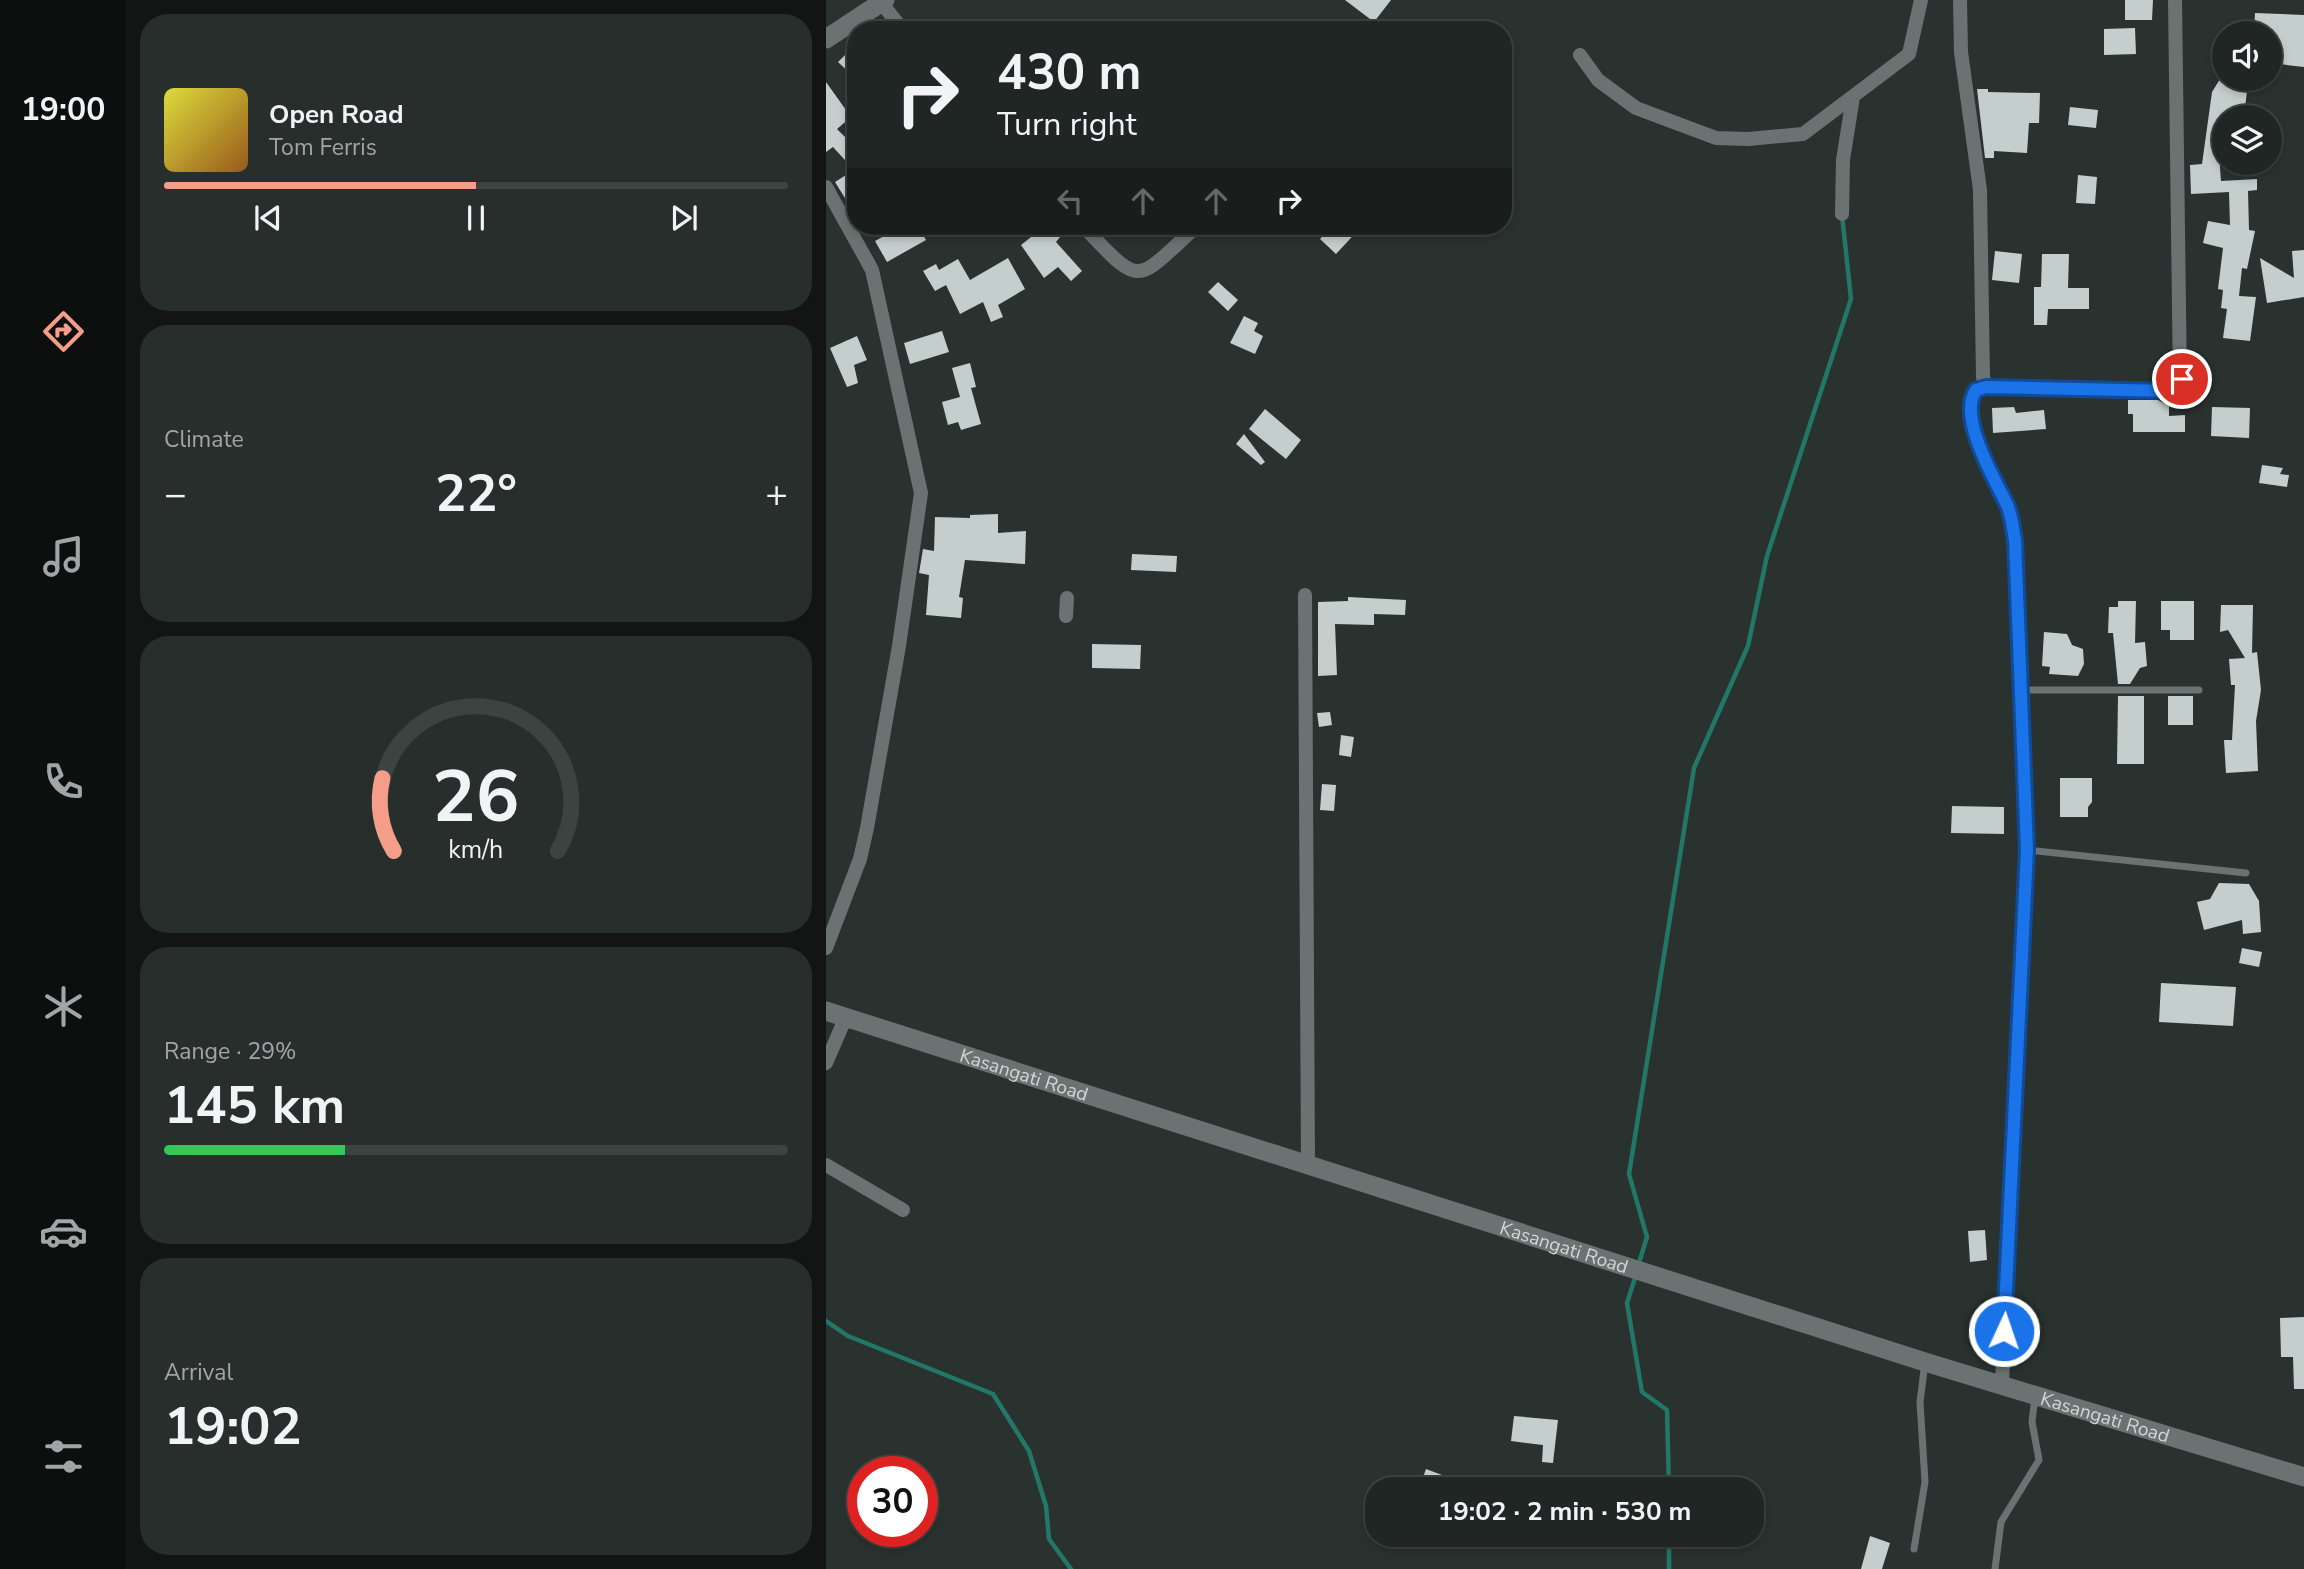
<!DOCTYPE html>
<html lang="en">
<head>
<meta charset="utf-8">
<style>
  body { margin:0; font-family:"Nunito Sans",sans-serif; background:#282e2c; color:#f1f3f6; height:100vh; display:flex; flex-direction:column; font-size:26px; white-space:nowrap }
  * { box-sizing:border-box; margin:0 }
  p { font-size:23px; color:#a2a5a6 }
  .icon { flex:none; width:38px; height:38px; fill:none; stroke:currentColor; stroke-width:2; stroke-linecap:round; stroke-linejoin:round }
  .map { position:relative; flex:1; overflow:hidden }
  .details { display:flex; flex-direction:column; gap:14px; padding:14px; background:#121514; width:700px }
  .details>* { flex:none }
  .guide { position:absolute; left:21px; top:21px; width:665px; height:214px; border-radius:28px; box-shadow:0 4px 10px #0003,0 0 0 2px #3d4341; background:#202624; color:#f1f3f6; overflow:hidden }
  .tools { position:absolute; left:1386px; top:21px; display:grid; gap:14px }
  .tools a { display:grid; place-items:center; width:70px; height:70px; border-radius:50%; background:#202624; box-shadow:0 4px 10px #0003,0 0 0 2px #3d4341; font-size:35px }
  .speed { position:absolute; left:21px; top:1456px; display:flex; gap:14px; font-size:35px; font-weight:700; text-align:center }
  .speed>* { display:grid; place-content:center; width:91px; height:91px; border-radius:50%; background:#202624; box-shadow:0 4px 10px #0003,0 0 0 2px #3d4341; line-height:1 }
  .speed .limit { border:10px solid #d22; background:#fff; color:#111 }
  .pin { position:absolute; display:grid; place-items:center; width:60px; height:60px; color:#fff; margin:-30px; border:4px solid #fff; border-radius:50%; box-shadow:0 2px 7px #0007 }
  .me { position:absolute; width:77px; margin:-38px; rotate:3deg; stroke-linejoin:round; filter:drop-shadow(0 0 5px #0008) }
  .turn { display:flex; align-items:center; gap:24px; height:147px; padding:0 35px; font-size:32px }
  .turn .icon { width:91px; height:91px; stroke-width:2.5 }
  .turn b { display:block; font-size:49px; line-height:60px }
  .lanes { display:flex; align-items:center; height:66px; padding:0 35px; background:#0003; justify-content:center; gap:35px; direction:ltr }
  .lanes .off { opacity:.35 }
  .big { font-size:52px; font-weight:700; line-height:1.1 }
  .details .card { flex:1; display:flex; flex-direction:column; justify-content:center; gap:10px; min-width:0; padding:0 24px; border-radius:28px; background:#282e2c }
  .details .dial { align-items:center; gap:0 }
  .dial svg { height:182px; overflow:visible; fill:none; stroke:#3d4341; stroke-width:7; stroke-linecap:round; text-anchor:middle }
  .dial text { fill:#f1f3f6; stroke:none }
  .song { display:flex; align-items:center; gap:21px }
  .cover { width:84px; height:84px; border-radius:10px; background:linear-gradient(135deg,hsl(60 70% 55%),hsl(30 70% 35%)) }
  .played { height:7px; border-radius:4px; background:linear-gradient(90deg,#f49e8a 50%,#3d4341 50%) }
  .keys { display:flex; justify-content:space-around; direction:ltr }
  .heat { display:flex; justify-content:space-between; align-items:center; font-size:38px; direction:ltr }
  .charge { height:10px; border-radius:5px; background:linear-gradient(90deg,#34c759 29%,#3d4341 0) }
  .trip { position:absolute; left:539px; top:1477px; width:399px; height:70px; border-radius:28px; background:#202624; box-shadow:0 4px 10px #0003,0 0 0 2px #3d4341; font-weight:700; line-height:70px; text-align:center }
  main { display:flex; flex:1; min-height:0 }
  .menu { display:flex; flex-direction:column; width:126px; justify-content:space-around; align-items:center; background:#0d0f0e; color:#a2a5a6 }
  .menu .icon { width:49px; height:49px }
  .menu .selected { color:#f49e8a }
  .menu b { font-size:32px; color:#f1f3f6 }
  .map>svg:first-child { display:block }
</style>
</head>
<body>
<main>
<nav class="menu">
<b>19:00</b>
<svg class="icon selected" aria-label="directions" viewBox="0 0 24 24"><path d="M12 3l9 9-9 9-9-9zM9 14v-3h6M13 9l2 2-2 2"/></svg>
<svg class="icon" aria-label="music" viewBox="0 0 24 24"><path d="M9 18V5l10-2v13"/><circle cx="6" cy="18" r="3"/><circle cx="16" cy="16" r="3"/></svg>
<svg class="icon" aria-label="phone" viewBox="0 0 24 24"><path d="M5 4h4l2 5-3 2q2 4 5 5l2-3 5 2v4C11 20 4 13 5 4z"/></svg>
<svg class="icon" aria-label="climate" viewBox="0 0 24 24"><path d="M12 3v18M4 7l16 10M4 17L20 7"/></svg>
<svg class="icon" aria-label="car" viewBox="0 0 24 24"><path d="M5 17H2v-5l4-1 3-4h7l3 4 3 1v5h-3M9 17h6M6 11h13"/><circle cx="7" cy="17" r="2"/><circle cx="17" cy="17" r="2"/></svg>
<svg class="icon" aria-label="filters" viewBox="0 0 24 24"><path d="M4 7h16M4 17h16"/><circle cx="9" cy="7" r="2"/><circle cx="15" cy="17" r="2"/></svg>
</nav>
<section class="details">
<div class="card">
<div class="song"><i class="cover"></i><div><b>Open Road</b><p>Tom Ferris</p></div></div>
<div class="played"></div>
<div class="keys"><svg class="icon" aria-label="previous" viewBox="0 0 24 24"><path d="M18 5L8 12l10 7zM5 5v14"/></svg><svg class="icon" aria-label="pause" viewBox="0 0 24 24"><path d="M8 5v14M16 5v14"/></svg><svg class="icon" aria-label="next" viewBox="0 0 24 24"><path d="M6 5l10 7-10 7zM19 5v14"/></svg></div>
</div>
<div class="card"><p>Climate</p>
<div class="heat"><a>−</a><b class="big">22°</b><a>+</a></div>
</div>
<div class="card dial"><svg viewBox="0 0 100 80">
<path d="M14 69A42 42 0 1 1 86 69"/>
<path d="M14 69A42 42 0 0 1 9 37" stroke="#f49e8a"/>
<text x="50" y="56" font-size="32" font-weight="700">26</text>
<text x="50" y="72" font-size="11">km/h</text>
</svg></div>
<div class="card"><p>Range · 29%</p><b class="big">145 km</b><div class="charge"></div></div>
<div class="card"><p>Arrival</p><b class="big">19:02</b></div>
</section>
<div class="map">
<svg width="1478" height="1569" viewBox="0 0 1478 1569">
  <rect width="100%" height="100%" fill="#2a3230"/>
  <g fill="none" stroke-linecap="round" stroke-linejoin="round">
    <path stroke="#227768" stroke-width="4.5" d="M812,1266L821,1237L803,1174L868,768L922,646L941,556L1025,299L1016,215
      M810,1275L801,1303L816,1392L841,1410L843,1489
      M0,1321L22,1336L167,1394L203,1451L220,1506L223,1539L245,1569
      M843,1569V1535"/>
  </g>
  <path fill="#c4cecc" d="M519,0H565L548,22Z
    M1299,0H1327L1326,20H1299Z
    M1429,13L1478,15V67L1444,63V33H1428Z
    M1309,28L1310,54L1278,55V29Z
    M23,51L30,58V79L12,62Z
    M1394,79L1422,82L1418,117H1398V154H1393L1395,181L1431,179V190L1422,191L1423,230L1429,231L1421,269L1416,268L1413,296L1430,297L1424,341L1397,338L1401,309L1395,308L1397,290L1392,289L1397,248L1377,243L1382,221L1404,225L1403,192L1365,194L1364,165L1376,164L1386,92Z
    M0,82L25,117L11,129L30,148V198L22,203L9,182L28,170L7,147L0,152Z
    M1151,89H1162V92L1214,93L1213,123H1203L1201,153L1168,151V158H1159Z
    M1244,107L1272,110L1270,128L1242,125Z
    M1252,175L1271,177L1269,204L1250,203Z
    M76,226H92L100,240L61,262L49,241Z
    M219,226L234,237L230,242L256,271L245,281L232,267L218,278L195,245Z
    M506,226H536L510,254L494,239Z
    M1478,250V297L1441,303L1434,258L1468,278L1466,251Z
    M1169,251L1196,254L1193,283L1166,280Z
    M1216,254H1243L1242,288H1263V309H1222L1221,325H1208V287H1215Z
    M182,258L199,289L172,305L177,317L165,322L157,302L134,314L120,285L109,291L97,271L110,264L113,270L132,259L144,280Z
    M392,282L412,300L402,311L382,292Z
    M418,316L432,323L428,331L437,336L429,354L404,343Z
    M116,331L123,352L84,364L78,343Z
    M31,336L41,360L28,365L32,383L21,387L4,348Z
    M144,363L150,387L145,388L155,424L135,430L132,422L122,425L116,402L134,397L126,368Z
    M1302,400H1332L1343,406V416L1359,415V432H1307V414H1302Z
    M1188,407L1190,413L1218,410L1220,429L1167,433L1166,408Z
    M1386,407L1424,408L1423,438L1385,436Z
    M439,409L475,440L460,459L423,429Z
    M418,434L439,462L435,465L410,444Z
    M1436,465L1457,468L1454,474L1463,475L1461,487L1433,483Z
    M172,514V533L200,531L199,564L139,560L133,597L137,598L135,618L100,615L103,575L93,573L97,549L108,551L109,517L144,518V515Z
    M306,554L351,556L350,572L305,570Z
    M522,597L580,600L579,615L548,614V625L509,624L511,675L492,676V602L522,601Z
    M1292,601H1310L1309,643L1319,642L1321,666L1314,668L1304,684H1292L1287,633H1282L1283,607H1292Z
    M1335,601H1368V640H1344V630H1335Z
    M1395,605H1427L1426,653L1431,652L1435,690L1430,721L1432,771L1400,773L1398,740H1406L1409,685H1405L1403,659L1419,658L1402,630L1394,632Z
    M1218,632L1241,634L1246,645L1257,649L1258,664L1252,676L1223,674L1224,667L1216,666Z
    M266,644L315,645L314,669L266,668Z
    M1292,696H1318V764H1291Z
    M1342,696H1367V725H1342Z
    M504,712L506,725L493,727L491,713Z
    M515,735L528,737L525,757L513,755Z
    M1234,778H1266V802L1262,807V817H1234Z
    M496,784L510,785L508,811L494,810Z
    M1126,806L1178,807V834L1125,833Z
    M1393,883L1423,884L1433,901L1435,932L1417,934L1416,920L1378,930L1371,902L1384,899Z
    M1416,948L1436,952L1433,967L1413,963Z
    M1335,983L1410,987L1407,1026L1333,1022Z
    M1159,1230L1161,1260L1144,1262L1142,1231Z
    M1478,1317V1389H1468L1467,1357H1455L1454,1318Z
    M688,1416L732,1420L727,1463L716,1462L717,1445L685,1441Z
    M600,1469L616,1475L611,1489H593Z
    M1044,1536L1064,1543L1056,1569H1035Z"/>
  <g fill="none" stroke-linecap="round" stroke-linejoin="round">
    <path stroke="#6a7371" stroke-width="7" d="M1193,690H1373
      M1201,850L1420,873
      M1088,1549L1099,1482L1094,1402L1099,1362
      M1169,1569L1175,1522L1213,1460L1206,1422L1209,1396"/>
    <path stroke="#6a7371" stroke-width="14" d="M53,0L77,30
      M1134,0L1135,52L1154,190L1157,377L1160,387
      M754,55L772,80L810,108L890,138L922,139L977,134L1083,54L1095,0
      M0,187L46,270L95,493L73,646L41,828L34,859L0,948
      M1016,214L1017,160L1027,97
      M257,226C317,290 309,282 371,226
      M479,595L482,1165
      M240,616L241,598
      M0,1063L19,1019
      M0,1165L77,1210
      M1176,1384L1201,850L1189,539C1187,529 1186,517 1182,507C1170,481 1131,418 1150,389L1160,387L1345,391L1354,384L1349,0"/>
    <g stroke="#6a7371" stroke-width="19">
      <path d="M0,39L59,0"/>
      <path id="s1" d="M0,1011L1099,1362L1478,1477"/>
    </g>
  </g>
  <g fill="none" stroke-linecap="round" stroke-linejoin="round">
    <defs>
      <path id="route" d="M1178,1331L1201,850L1189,540C1187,529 1186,518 1182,507C1170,481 1131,417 1150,390L1160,387L1345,391L1356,379"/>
    </defs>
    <use href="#route" stroke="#114b97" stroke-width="18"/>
    <use href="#route" stroke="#1a73e8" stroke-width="12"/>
  </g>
  <g text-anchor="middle" stroke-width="7" stroke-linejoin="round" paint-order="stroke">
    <g font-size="19" fill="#d1d7d5" stroke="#2a3230">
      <text dy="7" stroke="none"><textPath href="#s1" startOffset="208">Kasangati Road</textPath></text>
      <text dy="7" stroke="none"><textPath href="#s1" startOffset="775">Kasangati Road</textPath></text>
      <text dy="7" stroke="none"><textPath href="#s1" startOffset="1342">Kasangati Road</textPath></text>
    </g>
  </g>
</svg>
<div class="tools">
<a><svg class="icon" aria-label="sound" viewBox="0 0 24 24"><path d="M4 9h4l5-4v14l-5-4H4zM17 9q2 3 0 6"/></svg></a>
<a><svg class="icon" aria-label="layers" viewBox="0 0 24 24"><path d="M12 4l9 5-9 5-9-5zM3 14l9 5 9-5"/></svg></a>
</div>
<div class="speed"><div class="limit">30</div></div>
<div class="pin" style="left:1356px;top:379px;background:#d93025"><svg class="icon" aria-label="arrive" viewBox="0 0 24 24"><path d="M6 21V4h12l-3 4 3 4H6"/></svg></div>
<svg class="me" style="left:1178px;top:1331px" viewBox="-20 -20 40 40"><circle r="17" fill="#1a73e8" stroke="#fff" stroke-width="3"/><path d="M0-11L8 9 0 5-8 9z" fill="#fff"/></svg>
<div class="trip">19:02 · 2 min · 530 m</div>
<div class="guide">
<div class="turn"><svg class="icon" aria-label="right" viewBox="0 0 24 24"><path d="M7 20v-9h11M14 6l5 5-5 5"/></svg><div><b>430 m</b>Turn right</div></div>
<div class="lanes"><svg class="icon off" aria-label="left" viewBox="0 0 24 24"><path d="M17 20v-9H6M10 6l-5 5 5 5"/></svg><svg class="icon off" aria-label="ahead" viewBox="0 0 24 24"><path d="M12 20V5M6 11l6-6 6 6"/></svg><svg class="icon off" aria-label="ahead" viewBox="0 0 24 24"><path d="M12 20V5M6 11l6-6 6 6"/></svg><svg class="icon" aria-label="right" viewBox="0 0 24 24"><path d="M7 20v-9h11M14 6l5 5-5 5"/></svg></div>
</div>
</div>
</main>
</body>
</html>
